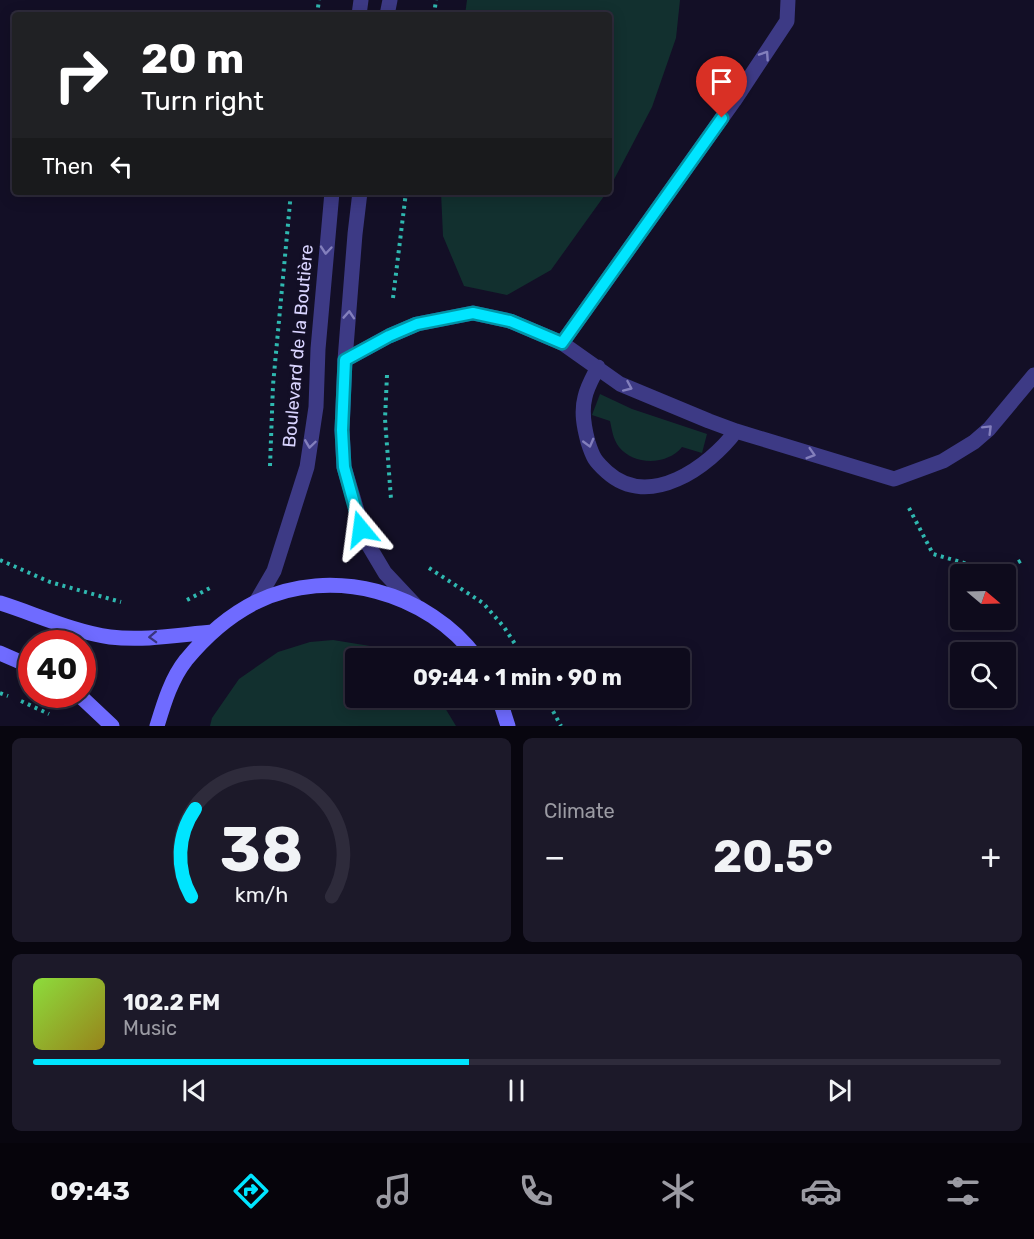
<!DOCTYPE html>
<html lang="en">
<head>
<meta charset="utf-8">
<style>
  body { margin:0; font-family:Rubik,sans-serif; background:#1c1929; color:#f1f3f6; height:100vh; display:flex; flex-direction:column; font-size:22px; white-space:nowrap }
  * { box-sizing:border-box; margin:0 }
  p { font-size:20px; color:#9b9ba3 }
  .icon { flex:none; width:33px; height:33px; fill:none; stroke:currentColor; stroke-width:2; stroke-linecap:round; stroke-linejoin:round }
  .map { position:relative; height:726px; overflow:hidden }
  .panel { display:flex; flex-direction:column; gap:12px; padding:12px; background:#08060f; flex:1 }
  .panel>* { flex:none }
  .hud { position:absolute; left:12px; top:12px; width:600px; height:183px; border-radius:6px; box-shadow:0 3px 15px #0003,0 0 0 2px #2e2b3b; background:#202124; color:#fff; overflow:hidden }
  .needle { width:39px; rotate:109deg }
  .buttons { position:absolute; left:950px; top:564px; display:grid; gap:12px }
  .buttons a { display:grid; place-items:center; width:66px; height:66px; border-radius:6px; background:#0e0b1c; box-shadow:0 3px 15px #0003,0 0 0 2px #2e2b3b; font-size:30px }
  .speed { position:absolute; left:18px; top:630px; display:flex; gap:12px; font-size:30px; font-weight:700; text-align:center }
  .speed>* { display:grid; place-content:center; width:78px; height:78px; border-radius:50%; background:#0e0b1c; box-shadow:0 3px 15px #0003,0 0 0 2px #2e2b3b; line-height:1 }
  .speed .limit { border:9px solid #d22; background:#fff; color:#111 }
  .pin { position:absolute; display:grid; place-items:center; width:51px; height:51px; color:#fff; margin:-62px -26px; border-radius:50% 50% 50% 0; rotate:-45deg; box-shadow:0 0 6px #0007 }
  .pin .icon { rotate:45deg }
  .me { position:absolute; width:66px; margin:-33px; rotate:344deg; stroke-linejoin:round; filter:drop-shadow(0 0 4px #0008) }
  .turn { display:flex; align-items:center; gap:21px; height:126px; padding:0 30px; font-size:27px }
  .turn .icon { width:78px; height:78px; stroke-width:2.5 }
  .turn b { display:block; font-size:42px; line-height:51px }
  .then { display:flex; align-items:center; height:57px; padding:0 30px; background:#0003; gap:12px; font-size:22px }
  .big { font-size:45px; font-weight:700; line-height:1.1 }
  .panel .tile { flex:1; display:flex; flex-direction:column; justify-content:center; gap:9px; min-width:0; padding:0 21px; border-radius:9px; background:#1c1929 }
  .panel .dial { align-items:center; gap:0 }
  .dial svg { height:156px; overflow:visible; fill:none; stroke:#2e2b3b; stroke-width:7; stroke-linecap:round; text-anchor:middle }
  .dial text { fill:#f1f3f6; stroke:none }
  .song { display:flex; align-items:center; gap:18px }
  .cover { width:72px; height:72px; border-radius:9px; background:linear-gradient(135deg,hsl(90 70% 55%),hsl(50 70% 35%)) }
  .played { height:6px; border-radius:3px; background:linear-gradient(90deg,#00e5ff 45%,#2e2b3b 45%) }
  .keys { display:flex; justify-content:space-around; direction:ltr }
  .heat { display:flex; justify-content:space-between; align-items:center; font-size:33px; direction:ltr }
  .panel .tiles { flex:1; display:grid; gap:12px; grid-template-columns:1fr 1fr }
  .tile:last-child { grid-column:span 2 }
  .trip { position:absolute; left:345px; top:648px; width:345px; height:60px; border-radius:6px; background:#0e0b1c; box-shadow:0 3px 15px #0003,0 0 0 2px #2e2b3b; font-weight:700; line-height:60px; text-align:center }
  .tabs { display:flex; height:96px; justify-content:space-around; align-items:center; background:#06040b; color:#9b9ba3 }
  .tabs .icon { width:42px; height:42px }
  .tabs .current { color:#00e5ff }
  .tabs b { font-size:27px; color:#f1f3f6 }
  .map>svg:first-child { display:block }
</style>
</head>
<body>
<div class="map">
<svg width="1034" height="726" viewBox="0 0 1034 726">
  <rect width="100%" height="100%" fill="#130f26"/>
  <path fill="#12302f" d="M467,0H680L676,38L652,107L609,189V15H465Z
    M441,192H607L551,270L507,295L464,286L443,236Z
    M600,394L632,409L707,434L702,453L682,447C668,465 634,466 619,447C613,439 612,430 610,421L592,415Z
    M333,640L370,646L398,658H356V698H439L456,726H210L212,718L239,679L278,652L310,642Z"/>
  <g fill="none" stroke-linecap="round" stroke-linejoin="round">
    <path stroke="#2fb8b0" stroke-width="4" stroke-dasharray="3 4.5" stroke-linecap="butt" d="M317,15L319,0
      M434,15L436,0
      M393,298L406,192
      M387,375L385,419L391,499
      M270,466L273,385L291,192
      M909,508L933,554L999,573L1022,560
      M0,560L50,582L121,602
      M429,568L483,603L504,627L524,658
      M187,600L210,588
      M0,693L8,696
      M546,698L561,726
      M21,701L49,714"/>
    <path stroke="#3d3a85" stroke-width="15" d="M562,343L620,384L709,421L736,431L894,479L943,461L974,442L989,429L1034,375
      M598,367C593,377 587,387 585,397C581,412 584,427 588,442C593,458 595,461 607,472C649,510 709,467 736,431"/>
    <path stroke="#3d3a85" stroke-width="15" d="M345,360L389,336L417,324L473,313L510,321L562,343L734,101L787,21L788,0"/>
    <path stroke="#3d3a85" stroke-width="15" d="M359,15L361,0
      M387,15L390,0
      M360,192L355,234L345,360L342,430L344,467L366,541L385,573L415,605
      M256,602L274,571L307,467L316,407L318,349L332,192"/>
    <path stroke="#6f6bff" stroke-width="15" d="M0,603C35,614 74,632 110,637C144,641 178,635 212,632
      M0,653L32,667
      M78,694L112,726
      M499,698L508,726
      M157,726C164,703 171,679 186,660C205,637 230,615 256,602C332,565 428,592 477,658"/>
  </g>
  <defs><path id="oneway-chevron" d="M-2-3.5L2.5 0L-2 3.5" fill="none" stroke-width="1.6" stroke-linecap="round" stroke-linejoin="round" transform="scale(1.5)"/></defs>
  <g stroke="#837fbc">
    <use href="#oneway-chevron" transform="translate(765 55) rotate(-56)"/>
    <use href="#oneway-chevron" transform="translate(326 250) rotate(95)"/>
    <use href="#oneway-chevron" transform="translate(349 315) rotate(-86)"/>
    <use href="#oneway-chevron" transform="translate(628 387) rotate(24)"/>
    <use href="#oneway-chevron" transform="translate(988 429) rotate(-45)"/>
    <use href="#oneway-chevron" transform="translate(589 443) rotate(75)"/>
    <use href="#oneway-chevron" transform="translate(310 444) rotate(98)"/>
    <use href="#oneway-chevron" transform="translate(811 454) rotate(17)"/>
  </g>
  <use stroke="#38347d" href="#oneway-chevron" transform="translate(153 637) rotate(178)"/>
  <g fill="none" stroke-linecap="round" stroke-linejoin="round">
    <defs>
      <path id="route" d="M361,529L344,467L342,430L345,360L389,336L417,324L473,313L510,321L562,343L722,118"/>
    </defs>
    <use href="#route" stroke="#0095a6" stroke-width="15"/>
    <use href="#route" stroke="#00e5ff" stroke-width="10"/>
  </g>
  <g text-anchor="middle" stroke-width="6" stroke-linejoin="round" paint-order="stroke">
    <g font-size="18" fill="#d9d4ff" stroke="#130f26">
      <text transform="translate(298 346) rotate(-85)" y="6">Boulevard de la Boutière</text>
    </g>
  </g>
</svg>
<div class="buttons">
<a><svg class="needle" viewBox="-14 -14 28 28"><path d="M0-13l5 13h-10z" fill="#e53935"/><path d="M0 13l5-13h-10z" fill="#9b9ba3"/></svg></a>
<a><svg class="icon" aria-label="search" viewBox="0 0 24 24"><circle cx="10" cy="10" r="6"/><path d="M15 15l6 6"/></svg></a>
</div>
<div class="speed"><div class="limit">40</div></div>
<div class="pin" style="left:722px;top:118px;background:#d93025"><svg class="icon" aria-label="arrive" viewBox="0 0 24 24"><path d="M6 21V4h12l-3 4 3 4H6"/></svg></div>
<svg class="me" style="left:361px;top:529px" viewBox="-20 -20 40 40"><path d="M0-17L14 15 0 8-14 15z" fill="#00e5ff" stroke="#fff" stroke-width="4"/></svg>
<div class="trip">09:44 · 1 min · 90 m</div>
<div class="hud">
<div class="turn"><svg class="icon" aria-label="right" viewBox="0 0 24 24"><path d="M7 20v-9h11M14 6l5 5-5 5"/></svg><div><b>20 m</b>Turn right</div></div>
<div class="then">Then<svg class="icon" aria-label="left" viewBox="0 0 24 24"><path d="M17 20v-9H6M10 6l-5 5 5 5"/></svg></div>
</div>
</div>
<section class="panel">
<div class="tiles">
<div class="tile dial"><svg viewBox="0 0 100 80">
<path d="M14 69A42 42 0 1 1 86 69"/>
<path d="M14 69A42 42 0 0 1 16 24" stroke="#00e5ff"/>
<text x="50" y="56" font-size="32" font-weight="700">38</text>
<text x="50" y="72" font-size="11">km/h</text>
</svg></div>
<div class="tile"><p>Climate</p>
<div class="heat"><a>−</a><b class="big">20.5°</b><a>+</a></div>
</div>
<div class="tile">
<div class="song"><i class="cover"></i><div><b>102.2 FM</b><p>Music</p></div></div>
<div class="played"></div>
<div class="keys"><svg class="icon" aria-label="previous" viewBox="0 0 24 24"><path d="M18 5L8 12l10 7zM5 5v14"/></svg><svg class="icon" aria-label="pause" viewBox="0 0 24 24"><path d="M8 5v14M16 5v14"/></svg><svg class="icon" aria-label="next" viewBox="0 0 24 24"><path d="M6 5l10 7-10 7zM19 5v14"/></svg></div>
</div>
</div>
</section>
<nav class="tabs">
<b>09:43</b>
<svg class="icon current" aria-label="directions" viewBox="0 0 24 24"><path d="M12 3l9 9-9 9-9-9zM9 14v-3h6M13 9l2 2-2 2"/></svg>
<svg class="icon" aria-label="music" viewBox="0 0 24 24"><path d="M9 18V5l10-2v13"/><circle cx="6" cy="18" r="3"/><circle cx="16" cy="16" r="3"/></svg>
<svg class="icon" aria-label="phone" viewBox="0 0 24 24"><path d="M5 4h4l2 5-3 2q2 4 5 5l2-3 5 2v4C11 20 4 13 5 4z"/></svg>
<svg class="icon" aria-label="climate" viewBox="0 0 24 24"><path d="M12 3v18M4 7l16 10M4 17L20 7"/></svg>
<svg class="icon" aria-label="car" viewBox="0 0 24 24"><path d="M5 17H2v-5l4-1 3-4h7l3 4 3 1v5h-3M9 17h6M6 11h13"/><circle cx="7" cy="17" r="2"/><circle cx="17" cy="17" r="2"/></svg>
<svg class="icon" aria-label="filters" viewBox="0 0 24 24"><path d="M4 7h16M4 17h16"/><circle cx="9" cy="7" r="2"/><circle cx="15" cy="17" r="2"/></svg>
</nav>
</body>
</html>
